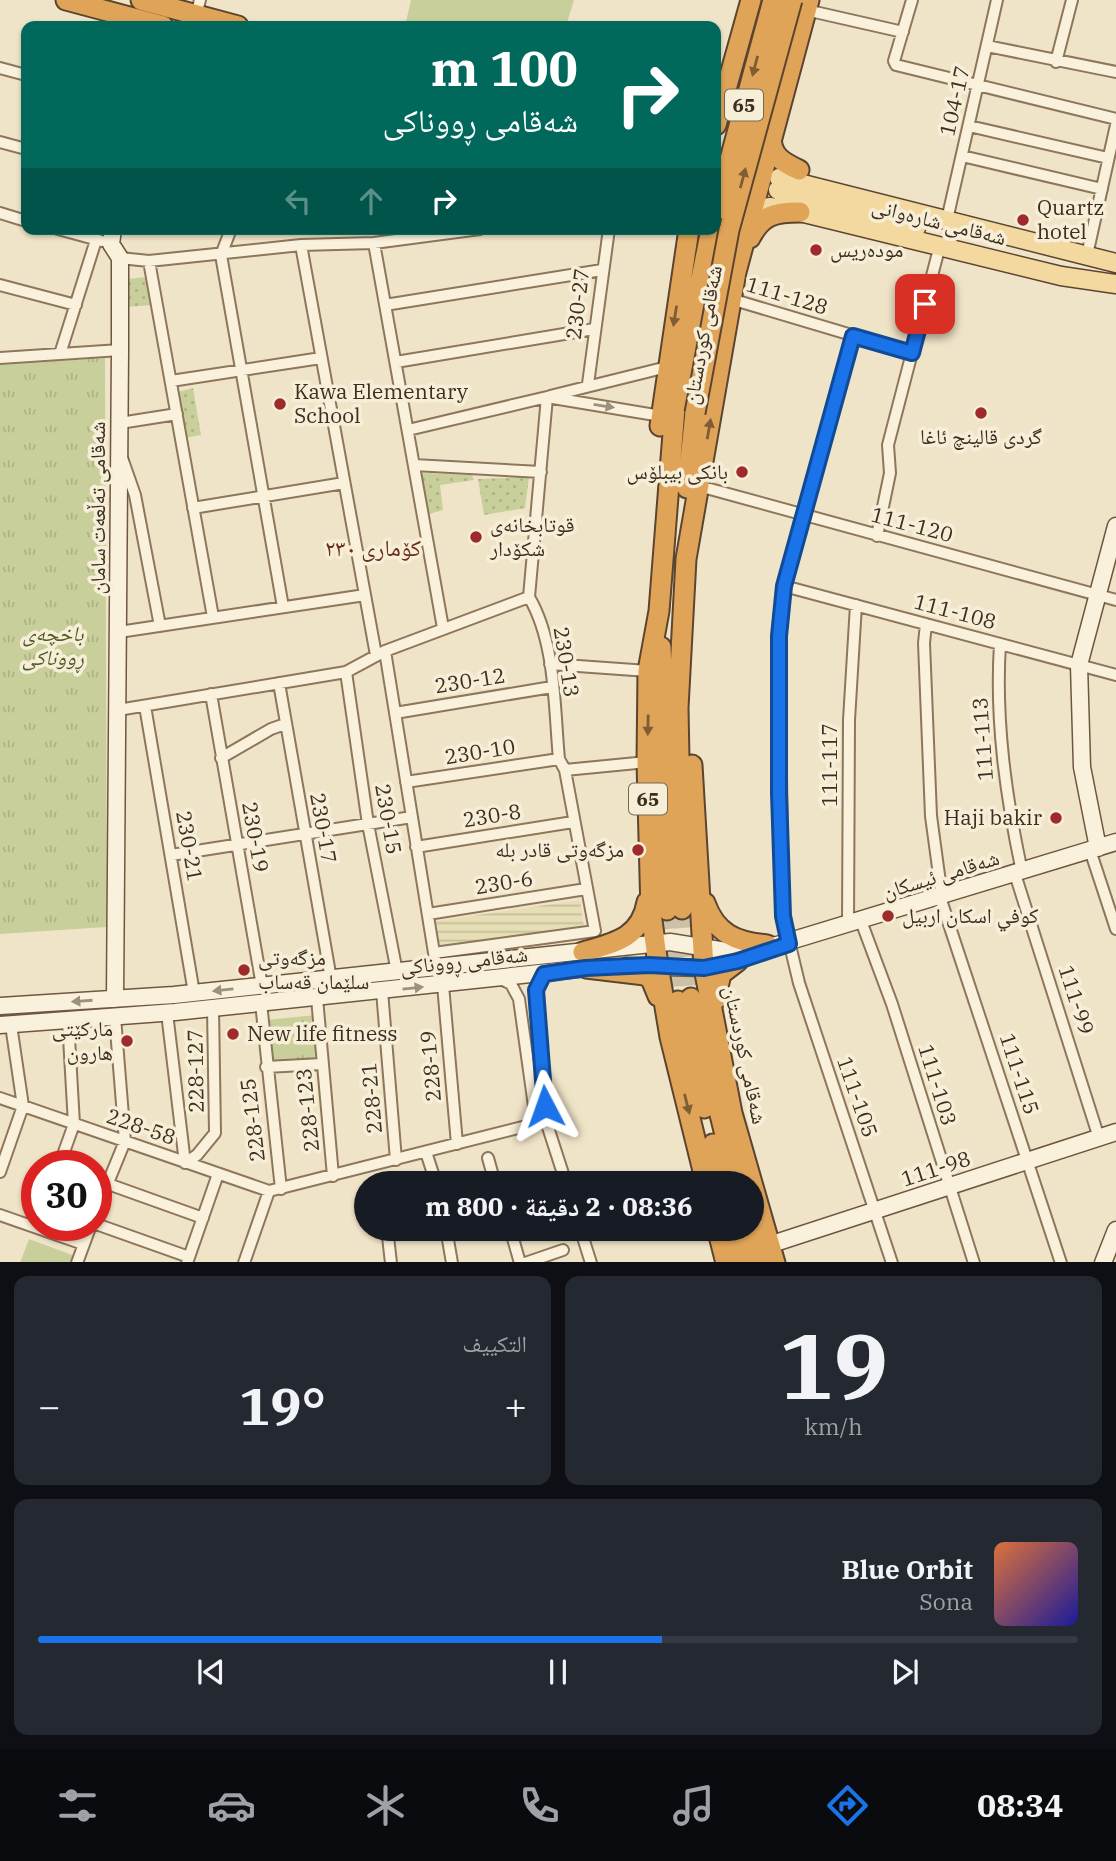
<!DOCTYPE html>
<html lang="ar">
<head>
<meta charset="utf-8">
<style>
  body { margin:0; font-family:"IBM Plex Serif","Noto Naskh Arabic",serif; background:#242831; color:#f1f3f6; direction:rtl; height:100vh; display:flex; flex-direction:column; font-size:26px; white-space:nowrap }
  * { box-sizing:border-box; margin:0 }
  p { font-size:23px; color:#9ea1a6 }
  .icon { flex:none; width:38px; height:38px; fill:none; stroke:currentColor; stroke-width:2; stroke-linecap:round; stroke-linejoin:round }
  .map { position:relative; height:1262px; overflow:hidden; direction:ltr }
  .sheet { display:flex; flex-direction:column; gap:14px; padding:14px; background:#0d0f14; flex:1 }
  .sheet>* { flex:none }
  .guide { position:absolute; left:21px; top:21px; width:700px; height:214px; border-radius:14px; box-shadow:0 2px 5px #0004; direction:rtl; background:#00695c; color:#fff; overflow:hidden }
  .speed { position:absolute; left:21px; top:1150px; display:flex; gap:14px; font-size:35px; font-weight:700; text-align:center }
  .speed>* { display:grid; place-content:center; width:91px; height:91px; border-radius:50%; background:#171b24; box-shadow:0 2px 5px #0004; line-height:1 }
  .speed .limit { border:10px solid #d22; background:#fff; color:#111 }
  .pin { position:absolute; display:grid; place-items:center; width:60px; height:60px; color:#fff; margin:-30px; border-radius:14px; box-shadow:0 4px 10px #0006 }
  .me { position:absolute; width:77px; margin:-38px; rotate:356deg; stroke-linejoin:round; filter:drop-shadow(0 0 5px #0008) }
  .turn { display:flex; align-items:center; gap:24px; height:147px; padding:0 28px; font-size:32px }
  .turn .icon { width:91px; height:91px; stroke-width:2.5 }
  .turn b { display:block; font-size:49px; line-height:60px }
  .lanes { display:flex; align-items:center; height:66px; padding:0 28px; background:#0003; justify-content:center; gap:35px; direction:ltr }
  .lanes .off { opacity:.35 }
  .big { font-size:52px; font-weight:700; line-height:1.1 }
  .sheet .card { flex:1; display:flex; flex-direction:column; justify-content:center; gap:10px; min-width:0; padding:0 24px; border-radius:14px; background:#242831 }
  .sheet .dial { align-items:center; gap:0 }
  .dial b { font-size:91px; line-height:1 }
  .song { display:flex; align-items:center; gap:21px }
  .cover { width:84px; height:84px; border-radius:10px; background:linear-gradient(135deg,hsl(20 70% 55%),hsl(240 70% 35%)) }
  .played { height:7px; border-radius:4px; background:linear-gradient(90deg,#1a73e8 60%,#363941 60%) }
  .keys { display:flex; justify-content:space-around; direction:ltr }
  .heat { display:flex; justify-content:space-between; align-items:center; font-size:38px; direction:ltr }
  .sheet .tiles { flex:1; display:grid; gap:14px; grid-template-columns:1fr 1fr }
  .card:last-child { grid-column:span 2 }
  .trip { position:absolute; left:354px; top:1171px; width:410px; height:70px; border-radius:35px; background:#171b24; box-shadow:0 2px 5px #0004; font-weight:700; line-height:70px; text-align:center; direction:rtl }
  .tab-bar { display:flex; height:112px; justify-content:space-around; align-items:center; background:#090b0e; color:#9ea1a6 }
  .tab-bar .icon { width:49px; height:49px }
  .tab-bar .selected { color:#1a73e8 }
  .tab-bar b { font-size:32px; color:#f1f3f6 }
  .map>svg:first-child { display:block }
</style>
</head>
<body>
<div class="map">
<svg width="1116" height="1263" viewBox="0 0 1116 1263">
  <defs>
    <pattern id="farmland-rules" width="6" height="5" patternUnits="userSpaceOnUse" patternTransform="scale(1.75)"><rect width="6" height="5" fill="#e6deb5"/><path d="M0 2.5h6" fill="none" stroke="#c6bf9b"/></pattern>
    <pattern id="grass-dots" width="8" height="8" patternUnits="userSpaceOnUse" patternTransform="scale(1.75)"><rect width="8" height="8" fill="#c9cf9b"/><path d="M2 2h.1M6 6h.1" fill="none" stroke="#aeb285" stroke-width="1.8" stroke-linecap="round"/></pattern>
    <pattern id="park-tufts" width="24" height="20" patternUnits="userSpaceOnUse" patternTransform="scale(1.75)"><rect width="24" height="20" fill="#c9cf9b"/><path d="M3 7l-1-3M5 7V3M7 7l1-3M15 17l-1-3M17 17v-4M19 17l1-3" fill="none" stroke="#aeb285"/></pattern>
  </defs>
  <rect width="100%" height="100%" fill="#f0e4c8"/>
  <path fill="url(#farmland-rules)" d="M580,900L584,927L439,946L436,921Z"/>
  <path fill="url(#grass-dots)" d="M148,277L153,305L126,307L125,279Z
    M193,388L201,435L184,438L174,393Z
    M419,473L472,475L474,480L440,485L443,510L429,514Z
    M529,477L525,508L484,515L478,479Z"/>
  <path fill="url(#park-tufts)" d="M105,358L107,927L0,934V365Z
    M316,1015L318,1062L269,1065L266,1020Z"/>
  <path fill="#c9cf9b" d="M411,0H574L566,26H405Z
    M29,1239L75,1256L73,1262L20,1263Z"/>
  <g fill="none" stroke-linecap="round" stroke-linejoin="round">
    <path stroke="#ccc0a6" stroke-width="19" stroke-dasharray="19 10" stroke-linecap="butt" d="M682,909L691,998
      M667,910L678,1001"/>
    <defs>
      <path id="street" d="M912,0L894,61L896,65L1116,119
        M806,10L903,32
        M196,15L200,0
        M987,46L1116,72
        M1056,62L1072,0
        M0,68L26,75
        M969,126L1108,158
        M0,142L26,149
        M962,156L1102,189
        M949,211L997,0
        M0,213L26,221
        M58,229L102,241
        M231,229L221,255L283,607
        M374,243L443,628
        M301,245L376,655
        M1087,255L1116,125
        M120,258L149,261L301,245L374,243L480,229
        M149,261L213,617
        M0,285L76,305
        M731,299L912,353
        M385,305L602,270
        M853,336L784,586L779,636L783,916L799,983L892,1263
        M60,354L96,240
        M0,358L120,350
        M396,362L594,329
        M171,381L321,358
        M588,384L609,229
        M550,396L667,367
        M120,423L177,414
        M408,430L547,397L661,416
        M122,458L135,495L160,626
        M414,465L541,472
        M699,486L1116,600
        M193,508L344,483
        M877,536L890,473L888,445L940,245
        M784,586L1116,675
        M926,624L924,643L931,816L942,897
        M119,632L365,595
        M1000,644C995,721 1006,797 1022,872
        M385,651L435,959
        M550,664L648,671
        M346,672L368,824L397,972
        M279,683L331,979
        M211,694L262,986
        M145,706L194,993
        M118,710L346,672L385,651L529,597
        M395,713L552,687
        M221,758L271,729L285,724
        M565,770L647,762
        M406,782L559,759
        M416,847L573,822
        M1090,850L1116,929
        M171,855L412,817
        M1015,874L1099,1138
        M940,897L1061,1263
        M428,914L586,889
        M861,921L892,1004L974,1263
        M848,925L849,720L856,605
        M434,953L595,931L565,770L559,759C554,707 556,643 529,597L547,397
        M544,974L536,990L546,1121L566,1183
        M501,979L511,984L519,999L534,1106L537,1116L546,1121
        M443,985L457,1144
        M382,991L396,1160
        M317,998L333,1176
        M261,1003L281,1189
        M167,1013L185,1163L197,1155L215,1133L213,1008
        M266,1067L322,1064
        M0,1098L269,1191L546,1121
        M426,1152L436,1183
        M488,1158L495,1183
        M59,1166L74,1124L68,1020
        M0,1172L23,1106L11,1025
        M108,1184L203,1218
        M96,1212L125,1141L115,1017
        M0,1215L83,1244
        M96,1224L189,1257
        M387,1228L391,1263
        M446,1228L452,1263
        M510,1228L520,1263
        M580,1228L591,1263
        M77,1263L91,1225
        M187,1263L218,1174
        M244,1263L269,1191
        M525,1263L563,1250"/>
      <path id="secondary" d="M113,229L111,244L120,258V350L115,999
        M1098,848L1082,767L1079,665L1116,526
        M626,966L704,968L736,962
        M0,1006L174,995L670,942L726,951L777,945L1116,842
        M0,1025L175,1012L596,967
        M769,1245L1116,1132
        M1103,1263L1116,1230"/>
      <path id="primary" d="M779,178L1116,263
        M778,190L916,228
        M752,210L770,207L800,212L1061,276L1116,284"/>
      <path id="highway" d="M66,0L163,26
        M141,0L238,26
        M716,125L751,0
        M771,136C771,156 782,162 799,170
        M750,238C762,215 774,212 800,212
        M660,426L689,229
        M687,488L695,413
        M661,647L666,761L667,910
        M692,765L704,968L732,1113L775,1263
        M705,903C716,934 736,942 767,945
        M682,909L678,708L686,559L736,272L809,0
        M583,952C614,943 641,938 647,902
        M586,968L645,975L651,979L658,996
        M691,998L737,1183
        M715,1000L721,974L738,961
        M678,1001L704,1108
        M713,1144L723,1183
        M706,1183L670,1037L658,965L651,913L647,762L648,671L659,611L675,408L711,229
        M717,1228L726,1263
        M734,1228L743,1263
        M749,1228L758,1263"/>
    </defs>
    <use href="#street" stroke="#8d765c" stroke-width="14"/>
    <use href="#secondary" stroke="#6f573f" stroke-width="19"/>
    <use href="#primary" stroke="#5b4430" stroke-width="21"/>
    <use href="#highway" stroke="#5b4430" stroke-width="23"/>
    <use href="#street" stroke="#faf1dc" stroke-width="10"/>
    <use href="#secondary" stroke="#faf1dc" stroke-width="16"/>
    <use href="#primary" stroke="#f3d9a0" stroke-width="18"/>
    <use href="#highway" stroke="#e0a458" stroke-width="19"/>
    <defs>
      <path id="highway-bridge" d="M716,211L773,0
        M695,413L729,230L792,0"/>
    </defs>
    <use href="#highway-bridge" stroke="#5b4430" stroke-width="23" stroke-linecap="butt"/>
    <use href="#highway-bridge" stroke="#e0a458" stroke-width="19"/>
  </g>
  <defs><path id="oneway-solid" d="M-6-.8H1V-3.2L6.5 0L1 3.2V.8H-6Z" transform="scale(1.75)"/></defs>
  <g fill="#7e5d36">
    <use href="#oneway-solid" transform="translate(755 66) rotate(105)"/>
    <use href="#oneway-solid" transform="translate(743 178) rotate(-75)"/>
    <use href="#oneway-solid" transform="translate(675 316) rotate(99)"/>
    <use href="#oneway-solid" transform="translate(709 429) rotate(-80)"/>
    <use href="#oneway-solid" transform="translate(648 725) rotate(91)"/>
    <use href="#oneway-solid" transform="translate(687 1104) rotate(76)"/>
  </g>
  <g fill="#9c907e">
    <use href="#oneway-solid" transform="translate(604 406) rotate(9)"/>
    <use href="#oneway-solid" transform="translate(413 988) rotate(-6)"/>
    <use href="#oneway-solid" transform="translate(223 990) rotate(174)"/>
    <use href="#oneway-solid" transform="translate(82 1001) rotate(176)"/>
  </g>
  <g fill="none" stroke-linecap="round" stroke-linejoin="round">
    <defs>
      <path id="route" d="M545,1106L536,990L544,974L586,968L649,965L704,968L738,961L789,944L783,916L779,793V636L784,586L853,336L912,353L925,304"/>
    </defs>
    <use href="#route" stroke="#114b97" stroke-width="18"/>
    <use href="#route" stroke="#1a73e8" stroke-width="12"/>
  </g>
  <g fill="#9e2a2b" stroke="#f7eed8" stroke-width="2.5">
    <circle cx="1023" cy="220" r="7"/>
    <circle cx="816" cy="250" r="7"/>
    <circle cx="280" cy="404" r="7"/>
    <circle cx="981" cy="413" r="7"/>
    <circle cx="742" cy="472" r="7"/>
    <circle cx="476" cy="537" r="7"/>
    <circle cx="1056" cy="818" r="7"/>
    <circle cx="638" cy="850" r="7"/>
    <circle cx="888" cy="916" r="7"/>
    <circle cx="244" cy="970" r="7"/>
    <circle cx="233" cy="1034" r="7"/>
    <circle cx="127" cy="1041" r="7"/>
  </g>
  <g text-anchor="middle" stroke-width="7" stroke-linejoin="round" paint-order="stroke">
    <g fill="#f7eed8" stroke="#756857" stroke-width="2">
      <rect x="725" y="89.5" width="38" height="31" rx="5"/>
      <rect x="629" y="783.5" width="38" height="31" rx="5"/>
    </g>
    <g font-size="19" font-weight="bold" fill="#3d2e20">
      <text x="744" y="112">65</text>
      <text x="648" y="806">65</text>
    </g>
    <g font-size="21" fill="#3d2e20" stroke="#f7eed8">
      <text transform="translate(955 101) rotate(-77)" y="7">104-17</text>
      <text transform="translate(939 222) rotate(14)" y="7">شەقامی شارەوانی</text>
      <text transform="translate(787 296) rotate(17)" y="7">111-128</text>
      <text transform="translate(578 304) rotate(-83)" y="7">230-27</text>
      <text transform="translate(703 335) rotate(-80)" y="7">شەقامی کوردستان</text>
      <text transform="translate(98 508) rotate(-90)" y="7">شەقامی تەڵعەت سامان</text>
      <text transform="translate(912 525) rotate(15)" y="7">111-120</text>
      <text transform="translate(955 612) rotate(15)" y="7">111-108</text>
      <text transform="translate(566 662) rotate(81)" y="7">230-13</text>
      <text transform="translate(470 681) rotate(-9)" y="7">230-12</text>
      <text transform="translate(983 739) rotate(-94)" y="7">111-113</text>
      <text transform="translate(480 752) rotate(-9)" y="7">230-10</text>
      <text transform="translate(830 765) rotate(-90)" y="7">111-117</text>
      <text transform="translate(492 816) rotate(-9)" y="7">230-8</text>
      <text transform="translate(388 819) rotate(80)" y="7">230-15</text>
      <text transform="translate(323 828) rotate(80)" y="7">230-17</text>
      <text transform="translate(255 837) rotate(80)" y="7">230-19</text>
      <text transform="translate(189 846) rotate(80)" y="7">230-21</text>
      <text transform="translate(941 875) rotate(-17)" y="7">شەقامی ئیسکان</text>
      <text transform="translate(504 883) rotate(-9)" y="7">230-6</text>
      <text transform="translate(464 961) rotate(-6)" y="7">شەقامی ڕووناکی</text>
      <text transform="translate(1076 1000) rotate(72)" y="7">111-99</text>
      <text transform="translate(745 1055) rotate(78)" y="7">شەقامی کوردستان</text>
      <text transform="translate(431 1066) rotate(-95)" y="7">228-19</text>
      <text transform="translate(196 1071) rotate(-91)" y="7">228-127</text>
      <text transform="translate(1019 1074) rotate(72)" y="7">111-115</text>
      <text transform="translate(937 1085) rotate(73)" y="7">111-103</text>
      <text transform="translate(857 1097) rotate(71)" y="7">111-105</text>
      <text transform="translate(372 1098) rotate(-95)" y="7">228-21</text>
      <text transform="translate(308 1110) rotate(-96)" y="7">228-123</text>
      <text transform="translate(253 1120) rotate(-97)" y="7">228-125</text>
      <text transform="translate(141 1127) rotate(19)" y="7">228-58</text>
      <text transform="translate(936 1169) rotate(-18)" y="7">111-98</text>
    </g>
    <g font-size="21" fill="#3d2e20" stroke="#f7eed8" text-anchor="start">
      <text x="1037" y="215">Quartz<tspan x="1037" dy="24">hotel</tspan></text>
      <text x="830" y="257">مودەریس</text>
      <text x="294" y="399">Kawa Elementary<tspan x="294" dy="24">School</tspan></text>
      <text x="981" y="444" text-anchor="middle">گردی قالینچ ئاغا</text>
      <text x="728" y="479" text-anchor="end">بانکی بیبلۆس</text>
      <text x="490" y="532">قوتابخانەی<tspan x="490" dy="24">شكۆدار</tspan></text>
      <text x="1042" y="825" text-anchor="end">Haji bakir</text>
      <text x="624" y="857" text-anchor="end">مزگەوتی قادر بلە</text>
      <text x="902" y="923">كوفي اسكان اربيل</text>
      <text x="258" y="965">مزگەوتی<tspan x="258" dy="24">سلێمان قەساب</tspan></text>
      <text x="113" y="1036" text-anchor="end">مارکێتی<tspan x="113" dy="24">هارون</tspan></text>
      <text x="247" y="1041">New life fitness</text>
    </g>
    <g font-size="21" font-style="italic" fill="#4d5a26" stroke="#f7eed8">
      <text x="53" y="641">باخچەی<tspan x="53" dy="24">ڕووناکی</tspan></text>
    </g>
    <g font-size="23" fill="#6b2e1e" stroke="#f7eed8">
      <text x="373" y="556">کۆماری ٢٣٠</text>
    </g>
  </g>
</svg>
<div class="speed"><div class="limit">30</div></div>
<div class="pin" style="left:925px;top:304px;background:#d93025"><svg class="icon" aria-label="arrive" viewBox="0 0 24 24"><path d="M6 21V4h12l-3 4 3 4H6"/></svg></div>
<svg class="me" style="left:545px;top:1106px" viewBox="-20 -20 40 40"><path d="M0-17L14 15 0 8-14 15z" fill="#1a73e8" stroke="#fff" stroke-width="4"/></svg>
<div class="trip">08:36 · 2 دقيقة · 800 m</div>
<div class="guide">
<div class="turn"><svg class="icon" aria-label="right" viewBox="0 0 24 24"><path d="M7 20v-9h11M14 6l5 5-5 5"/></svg><div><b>100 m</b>شەقامی ڕووناکی</div></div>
<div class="lanes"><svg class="icon off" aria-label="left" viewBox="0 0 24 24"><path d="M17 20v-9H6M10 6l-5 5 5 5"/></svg><svg class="icon off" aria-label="ahead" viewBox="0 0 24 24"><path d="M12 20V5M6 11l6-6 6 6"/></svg><svg class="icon" aria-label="right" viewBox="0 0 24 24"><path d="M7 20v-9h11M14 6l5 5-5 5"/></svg></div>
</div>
</div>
<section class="sheet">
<div class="tiles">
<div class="card dial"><b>19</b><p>km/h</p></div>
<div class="card"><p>التكييف</p>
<div class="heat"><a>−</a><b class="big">19°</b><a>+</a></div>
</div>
<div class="card">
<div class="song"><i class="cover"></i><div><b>Blue Orbit</b><p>Sona</p></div></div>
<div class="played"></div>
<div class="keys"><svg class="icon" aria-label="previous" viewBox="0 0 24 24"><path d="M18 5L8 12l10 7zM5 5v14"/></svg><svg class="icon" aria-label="pause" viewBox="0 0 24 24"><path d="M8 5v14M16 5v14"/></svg><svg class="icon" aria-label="next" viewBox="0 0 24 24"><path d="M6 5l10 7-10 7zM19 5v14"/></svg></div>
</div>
</div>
</section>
<nav class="tab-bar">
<b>08:34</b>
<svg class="icon selected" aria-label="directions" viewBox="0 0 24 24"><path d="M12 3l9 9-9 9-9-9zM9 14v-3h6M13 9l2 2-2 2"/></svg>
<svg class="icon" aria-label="music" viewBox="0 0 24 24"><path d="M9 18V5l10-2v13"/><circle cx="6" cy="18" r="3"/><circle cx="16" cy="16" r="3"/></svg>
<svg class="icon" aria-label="phone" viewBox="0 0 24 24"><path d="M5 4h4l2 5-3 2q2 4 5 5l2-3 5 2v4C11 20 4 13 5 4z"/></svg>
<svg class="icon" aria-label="climate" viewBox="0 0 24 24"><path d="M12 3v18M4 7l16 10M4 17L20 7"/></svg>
<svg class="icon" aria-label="car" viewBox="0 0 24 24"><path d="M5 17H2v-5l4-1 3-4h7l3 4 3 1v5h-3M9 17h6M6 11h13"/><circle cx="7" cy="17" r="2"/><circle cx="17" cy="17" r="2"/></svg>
<svg class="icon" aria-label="filters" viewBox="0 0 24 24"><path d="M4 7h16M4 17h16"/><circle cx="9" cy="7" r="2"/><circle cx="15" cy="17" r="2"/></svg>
</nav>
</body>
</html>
